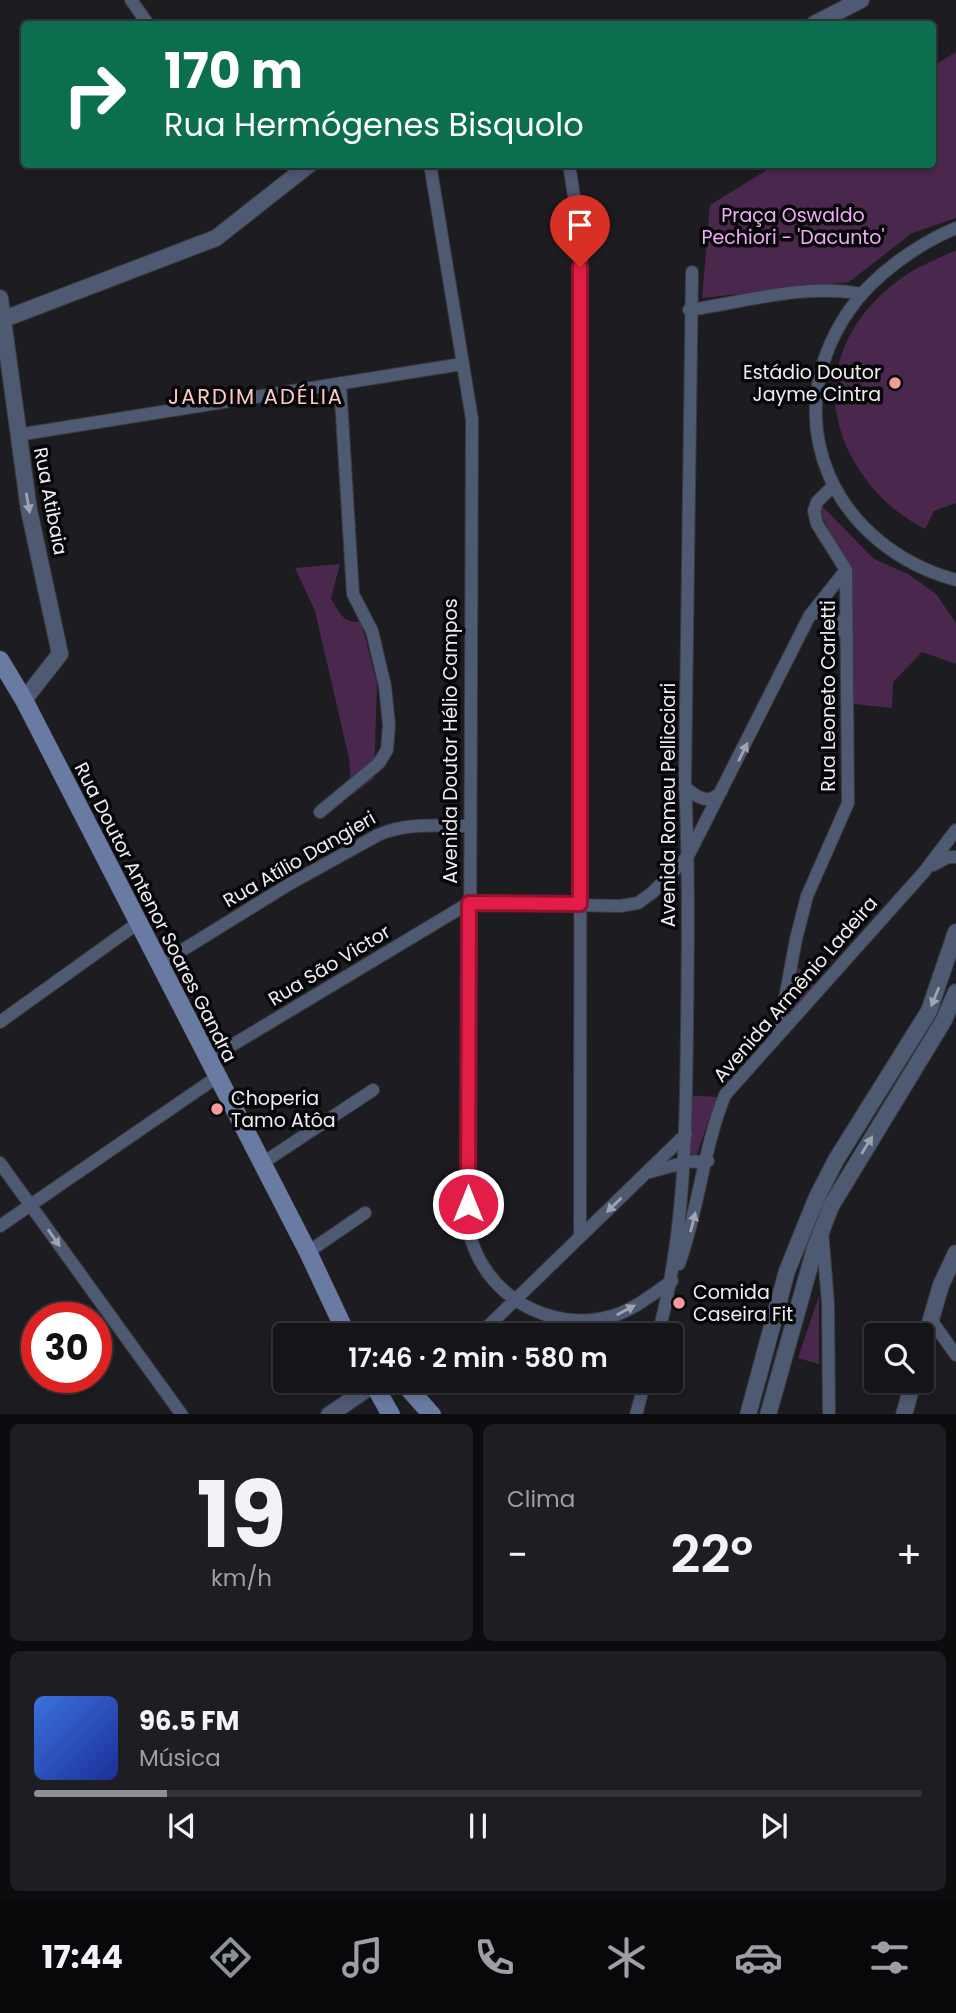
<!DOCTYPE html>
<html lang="pt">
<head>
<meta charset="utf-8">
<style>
  body { margin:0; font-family:Poppins,sans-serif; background:#1e1e22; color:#f1f3f6; height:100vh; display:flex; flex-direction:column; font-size:26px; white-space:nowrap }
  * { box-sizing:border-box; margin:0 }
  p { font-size:23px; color:#9d9fa2 }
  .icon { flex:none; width:38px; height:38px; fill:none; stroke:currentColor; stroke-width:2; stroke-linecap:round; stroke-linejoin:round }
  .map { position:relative; height:1414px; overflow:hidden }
  .side { display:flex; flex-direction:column; gap:10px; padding:10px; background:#0c0c0e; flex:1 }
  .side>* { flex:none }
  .top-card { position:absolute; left:21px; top:21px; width:915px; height:147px; border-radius:7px; box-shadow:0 4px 10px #0003,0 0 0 2px #343438; background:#0b6e4f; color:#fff; overflow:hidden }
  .tools { position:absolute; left:864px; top:1323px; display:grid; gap:14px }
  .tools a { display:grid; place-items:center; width:70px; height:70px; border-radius:7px; background:#151519; box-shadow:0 4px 10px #0003,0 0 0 2px #343438; font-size:35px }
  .speed { position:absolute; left:21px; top:1302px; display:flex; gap:14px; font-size:35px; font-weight:700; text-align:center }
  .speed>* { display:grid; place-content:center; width:91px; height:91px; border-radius:50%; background:#151519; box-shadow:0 4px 10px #0003,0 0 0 2px #343438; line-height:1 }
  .speed .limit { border:10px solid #d22; background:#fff; color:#111 }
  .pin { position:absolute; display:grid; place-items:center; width:60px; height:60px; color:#fff; margin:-72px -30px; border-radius:50% 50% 50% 0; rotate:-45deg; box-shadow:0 0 7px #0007 }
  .pin .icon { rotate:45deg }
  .me { position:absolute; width:77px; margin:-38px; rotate:0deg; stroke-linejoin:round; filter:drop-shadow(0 0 5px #0008) }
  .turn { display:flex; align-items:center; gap:24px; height:147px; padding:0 28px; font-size:32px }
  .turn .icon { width:91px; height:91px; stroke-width:2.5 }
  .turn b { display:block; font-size:49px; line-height:60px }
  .big { font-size:52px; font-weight:600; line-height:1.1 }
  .side .widget { flex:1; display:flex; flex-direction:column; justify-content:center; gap:10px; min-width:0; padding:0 24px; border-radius:10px; background:#1e1e22 }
  .side .dial { align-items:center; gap:0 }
  .dial b { font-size:91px; line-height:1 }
  .song { display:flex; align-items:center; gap:21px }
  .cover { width:84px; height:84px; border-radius:10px; background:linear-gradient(135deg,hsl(220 70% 55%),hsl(230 70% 35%)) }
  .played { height:7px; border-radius:4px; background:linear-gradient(90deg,#8c9099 15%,#343438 15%) }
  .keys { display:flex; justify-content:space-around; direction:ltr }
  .heat { display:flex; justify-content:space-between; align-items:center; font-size:38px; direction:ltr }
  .side .tiles { flex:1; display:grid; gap:10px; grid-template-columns:1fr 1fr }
  .widget:last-child { grid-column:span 2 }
  .trip { position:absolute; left:273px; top:1323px; width:410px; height:70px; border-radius:7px; background:#151519; box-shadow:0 4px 10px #0003,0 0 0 2px #343438; font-weight:600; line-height:70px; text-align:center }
  .tab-bar { display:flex; height:112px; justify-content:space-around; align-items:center; background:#08080a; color:#9d9fa2 }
  .tab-bar .icon { width:49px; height:49px }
  .tab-bar .selected { color:#8c9099 }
  .tab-bar b { font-size:32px; color:#f1f3f6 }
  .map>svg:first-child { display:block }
</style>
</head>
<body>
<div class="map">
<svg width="956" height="1415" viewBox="0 0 956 1415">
  <rect width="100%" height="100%" fill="#1c1c21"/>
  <path fill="#4a284d" d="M956,52V218L912,233L849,282L702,298L710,205L775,165L933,164V66Z
    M956,250V503L934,511L925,529C892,512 867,487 850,454C817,389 841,322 899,280C915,267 938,259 956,250Z
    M822,506L874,559L908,574L936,594L956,623V664L922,652L893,682L892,708L854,704L849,567L818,509Z
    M340,564L331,598C338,611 344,625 361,621L377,684L374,778L352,795L349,758L315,611L295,568Z
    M798,967L816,986L786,1020Z
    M686,1095L717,1097L694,1162L688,1160Z
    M819,1296V1364L798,1358Z"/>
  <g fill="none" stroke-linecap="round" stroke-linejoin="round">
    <defs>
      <path id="minor" d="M131,0L148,24
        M430,164L472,419L469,1231C483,1295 550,1334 612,1316C634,1310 654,1293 672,1281
        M569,164L581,241L580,1237
        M956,228C916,245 872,276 848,312C774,422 835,547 956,580
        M689,310C744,302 806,283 862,294
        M17,435L462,364
        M810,615C829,606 838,623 847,636
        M686,788C698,798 709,805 721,792
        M320,812L379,763L387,750L389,725L385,686L372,631L353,594L340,383
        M933,865L948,857H956
        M160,964L291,883L378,835C406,822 439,826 469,826
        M0,1022L138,923
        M778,1036L796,939L807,896L848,803L846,570L817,524L814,511L817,502L833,486
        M209,1059L469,903L620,906L638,903L653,892L688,856L810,615L846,570
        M0,1163L182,1415
        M261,1164L373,1090
        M650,1172L686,1162L708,1161
        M0,1226L217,1077
        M822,1230L828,1303L829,1415
        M308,1252L365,1213
        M679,1264C699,1209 703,1149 725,1095L924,872L956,830
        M931,1320L956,1355
        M479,1335L686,1134
        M658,1335C685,1234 686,1132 687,1028C688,946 689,864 685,782L692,272
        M416,1397L432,1381
        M636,1415L645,1381"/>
      <path id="tertiary" d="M814,24L861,0
        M0,298L29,510L60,654L24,700
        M4,319L216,238L310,164
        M922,1350L941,1285L956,1253
        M329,1415L374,1384
        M748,1415L787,1271L817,1197L836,1160L929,1011L956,932
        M768,1415L815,1248L831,1206L944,1020L956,992
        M904,1415L913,1381"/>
      <path id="secondary" d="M0,660L24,700L308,1252L347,1335
        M372,1381L391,1415
        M402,1381L432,1415"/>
    </defs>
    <use href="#minor" stroke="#3a3a3e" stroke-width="14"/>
    <use href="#tertiary" stroke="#3a3a3e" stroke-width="18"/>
    <use href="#secondary" stroke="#3a3a3e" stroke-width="19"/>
    <use href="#minor" stroke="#4e5972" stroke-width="12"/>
    <use href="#tertiary" stroke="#4e5972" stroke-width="16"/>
    <use href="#secondary" stroke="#6a7ba3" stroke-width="18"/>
  </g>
  <defs><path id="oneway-solid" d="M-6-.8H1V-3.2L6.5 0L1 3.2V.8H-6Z" transform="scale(1.75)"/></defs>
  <g fill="#9ea4b2">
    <use href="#oneway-solid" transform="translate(28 503) rotate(80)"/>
    <use href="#oneway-solid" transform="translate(743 752) rotate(-64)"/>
    <use href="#oneway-solid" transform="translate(935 997) rotate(112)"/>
    <use href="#oneway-solid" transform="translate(867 1145) rotate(-58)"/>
    <use href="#oneway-solid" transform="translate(614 1205) rotate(136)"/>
    <use href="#oneway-solid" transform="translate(693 1222) rotate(-76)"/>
    <use href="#oneway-solid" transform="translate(54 1238) rotate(55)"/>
    <use href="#oneway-solid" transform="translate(626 1310) rotate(-28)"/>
  </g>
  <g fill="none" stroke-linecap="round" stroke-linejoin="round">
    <defs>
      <path id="route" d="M468,1204L469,903L580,904V267"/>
    </defs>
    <use href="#route" stroke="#92132f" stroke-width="18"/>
    <use href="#route" stroke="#e11d48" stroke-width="12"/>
  </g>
  <g fill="#f59b9a" stroke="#070709" stroke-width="2.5">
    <circle cx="895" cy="383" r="7"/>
    <circle cx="217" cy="1109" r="7"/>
    <circle cx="679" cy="1303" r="7"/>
  </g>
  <g text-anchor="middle" stroke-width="7" stroke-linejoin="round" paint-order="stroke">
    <g font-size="19" fill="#f0acf7" stroke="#070709">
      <text x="793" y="222">Praça Oswaldo<tspan x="793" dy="22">Pechiori - 'Dacunto'</tspan></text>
    </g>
    <g font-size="19" fill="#efeff3" stroke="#070709" text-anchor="start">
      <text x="881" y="379" text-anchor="end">Estádio Doutor<tspan x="881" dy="22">Jayme Cintra</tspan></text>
      <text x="231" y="1105">Choperia<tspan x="231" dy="22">Tamo Atôa</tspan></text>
      <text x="693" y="1299">Comida<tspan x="693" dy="22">Caseira Fit</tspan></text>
    </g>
    <g font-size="19" fill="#efeff3" stroke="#070709">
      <text transform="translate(51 501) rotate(79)" y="7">Rua Atibaia</text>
      <text transform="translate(828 696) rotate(-90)" y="7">Rua Leoneto Carletti</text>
      <text transform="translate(450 741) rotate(-90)" y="7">Avenida Doutor Hélio Campos</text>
      <text transform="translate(668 805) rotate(-90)" y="7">Avenida Romeu Pellicciari</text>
      <text transform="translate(299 859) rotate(-30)" y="7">Rua Atílio Dangieri</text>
      <text transform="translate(156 912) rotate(63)" y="7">Rua Doutor Antenor Soares Gandra</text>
      <text transform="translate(329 965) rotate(-31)" y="7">Rua São Victor</text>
      <text transform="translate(795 989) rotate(-49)" y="7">Avenida Armênio Ladeira</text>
    </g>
    <g font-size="21" letter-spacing="2" fill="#fdc9c7" stroke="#070709">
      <text x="256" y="404">JARDIM ADÉLIA</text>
    </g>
  </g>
</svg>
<div class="tools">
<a><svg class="icon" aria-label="search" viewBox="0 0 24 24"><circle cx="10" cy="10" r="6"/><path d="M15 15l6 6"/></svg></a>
</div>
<div class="speed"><div class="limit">30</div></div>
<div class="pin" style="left:580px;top:267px;background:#d93025"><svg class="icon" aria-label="arrive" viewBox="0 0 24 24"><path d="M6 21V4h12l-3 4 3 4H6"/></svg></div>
<svg class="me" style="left:468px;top:1204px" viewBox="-20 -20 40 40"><circle r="17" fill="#e11d48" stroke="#fff" stroke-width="3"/><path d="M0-11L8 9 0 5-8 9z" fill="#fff"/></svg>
<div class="trip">17:46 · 2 min · 580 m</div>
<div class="top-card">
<div class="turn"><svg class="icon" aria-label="right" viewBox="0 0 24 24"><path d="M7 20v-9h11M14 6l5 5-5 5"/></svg><div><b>170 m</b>Rua Hermógenes Bisquolo</div></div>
</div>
</div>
<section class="side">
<div class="tiles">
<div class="widget dial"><b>19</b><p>km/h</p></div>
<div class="widget"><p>Clima</p>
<div class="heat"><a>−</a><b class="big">22°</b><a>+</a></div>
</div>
<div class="widget">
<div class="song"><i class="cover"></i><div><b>96.5 FM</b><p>Música</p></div></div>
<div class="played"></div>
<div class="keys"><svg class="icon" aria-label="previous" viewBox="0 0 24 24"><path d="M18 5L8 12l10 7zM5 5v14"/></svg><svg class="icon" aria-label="pause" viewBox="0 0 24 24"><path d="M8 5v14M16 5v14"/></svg><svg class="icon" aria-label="next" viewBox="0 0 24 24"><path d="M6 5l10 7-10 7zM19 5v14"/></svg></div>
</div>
</div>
</section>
<nav class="tab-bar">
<b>17:44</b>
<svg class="icon selected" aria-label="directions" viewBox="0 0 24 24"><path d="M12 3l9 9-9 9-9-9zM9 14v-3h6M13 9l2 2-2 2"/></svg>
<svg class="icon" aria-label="music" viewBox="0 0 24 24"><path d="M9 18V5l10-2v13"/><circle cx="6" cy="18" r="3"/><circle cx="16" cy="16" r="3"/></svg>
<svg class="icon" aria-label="phone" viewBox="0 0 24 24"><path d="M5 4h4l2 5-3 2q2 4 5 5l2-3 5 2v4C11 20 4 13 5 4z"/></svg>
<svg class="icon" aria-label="climate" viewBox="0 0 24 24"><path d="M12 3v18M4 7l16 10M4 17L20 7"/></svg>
<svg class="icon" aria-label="car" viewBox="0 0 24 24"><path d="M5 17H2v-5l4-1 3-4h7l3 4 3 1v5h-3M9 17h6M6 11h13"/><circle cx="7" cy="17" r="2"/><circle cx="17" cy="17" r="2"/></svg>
<svg class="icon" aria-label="filters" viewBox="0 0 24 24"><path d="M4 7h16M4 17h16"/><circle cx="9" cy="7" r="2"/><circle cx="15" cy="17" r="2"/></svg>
</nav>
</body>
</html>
